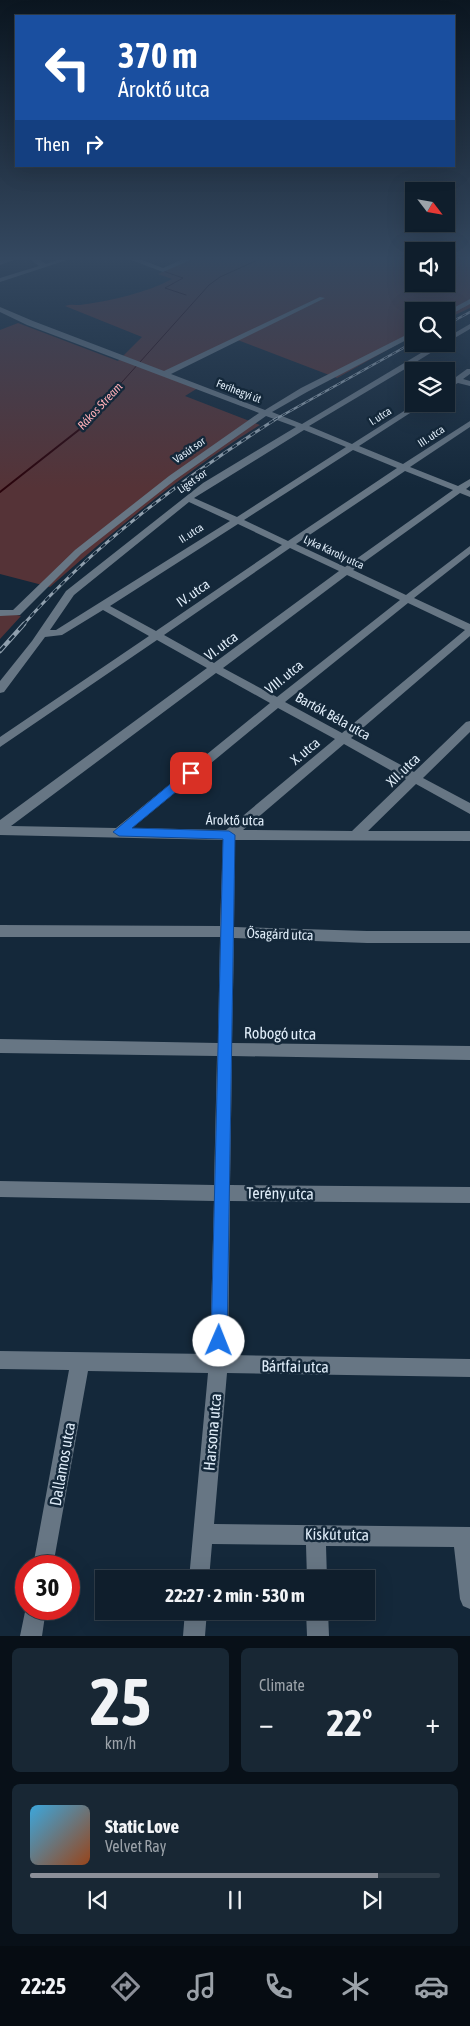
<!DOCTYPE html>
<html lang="en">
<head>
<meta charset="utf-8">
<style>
  body { margin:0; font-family:"Asap Condensed",sans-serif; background:#182734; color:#f1f3f6; height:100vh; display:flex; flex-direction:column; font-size:19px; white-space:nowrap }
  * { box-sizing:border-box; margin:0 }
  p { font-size:16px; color:#9ba2a9 }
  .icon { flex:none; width:28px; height:28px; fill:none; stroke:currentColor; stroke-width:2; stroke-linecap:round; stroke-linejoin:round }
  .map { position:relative; height:1636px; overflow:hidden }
  .details { display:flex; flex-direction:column; gap:12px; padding:12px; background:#081018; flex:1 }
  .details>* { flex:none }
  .hud { position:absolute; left:15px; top:15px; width:440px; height:152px; border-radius:0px; box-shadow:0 5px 20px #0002,0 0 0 1px #2f3c48; background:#1a4fa0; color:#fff; overflow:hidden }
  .needle { width:32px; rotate:121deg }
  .controls { position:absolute; left:405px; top:182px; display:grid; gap:10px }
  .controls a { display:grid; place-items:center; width:50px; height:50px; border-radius:0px; background:#0f1e2c; box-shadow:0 5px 20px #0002,0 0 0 1px #2f3c48; font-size:25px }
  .speed { position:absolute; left:15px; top:1555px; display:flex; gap:10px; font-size:25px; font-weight:700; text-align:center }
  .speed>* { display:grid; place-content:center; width:65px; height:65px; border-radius:50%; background:#0f1e2c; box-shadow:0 5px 20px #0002,0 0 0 1px #2f3c48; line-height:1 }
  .speed .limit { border:8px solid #d22; background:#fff; color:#111 }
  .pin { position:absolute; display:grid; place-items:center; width:42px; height:42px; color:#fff; margin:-21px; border-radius:10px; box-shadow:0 2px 8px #0006 }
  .me { position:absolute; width:55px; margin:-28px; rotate:1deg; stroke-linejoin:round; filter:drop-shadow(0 0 4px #0008) }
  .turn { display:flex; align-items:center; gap:18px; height:105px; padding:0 20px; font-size:22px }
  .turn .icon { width:65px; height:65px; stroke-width:2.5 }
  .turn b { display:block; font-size:35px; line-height:42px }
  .then { display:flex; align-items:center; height:48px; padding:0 20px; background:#0003; gap:10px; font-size:19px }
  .big { font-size:38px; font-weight:700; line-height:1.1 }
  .details .widget { flex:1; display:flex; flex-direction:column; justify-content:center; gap:8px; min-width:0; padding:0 18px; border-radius:8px; background:#182734 }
  .details .dial { align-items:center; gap:0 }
  .dial b { font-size:65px; line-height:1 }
  .song { display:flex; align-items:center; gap:15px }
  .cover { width:60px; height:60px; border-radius:8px; background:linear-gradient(135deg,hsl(200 70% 55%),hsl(20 70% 35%)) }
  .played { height:5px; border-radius:2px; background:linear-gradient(90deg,#8c9099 85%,#2f3c48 85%) }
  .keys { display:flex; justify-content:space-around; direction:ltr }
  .heat { display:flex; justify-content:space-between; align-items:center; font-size:28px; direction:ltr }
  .details .tiles { flex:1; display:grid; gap:12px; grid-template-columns:1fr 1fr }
  .widget:last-child { grid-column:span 2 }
  .trip { position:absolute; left:95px; top:1570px; width:280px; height:50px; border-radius:0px; background:#0f1e2c; box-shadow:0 5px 20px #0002,0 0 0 1px #2f3c48; font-weight:700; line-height:50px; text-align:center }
  .tab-bar { display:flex; height:80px; justify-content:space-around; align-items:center; background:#060c12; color:#9ba2a9 }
  .tab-bar .icon { width:35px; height:35px }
  .tab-bar .current { color:#8c9099 }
  .tab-bar b { font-size:22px; color:#f1f3f6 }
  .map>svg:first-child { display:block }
</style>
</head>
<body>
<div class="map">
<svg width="470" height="1636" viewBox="0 0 470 1636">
  <rect width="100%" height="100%" fill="#14283a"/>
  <path fill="#553337" d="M194,258H414V284H446V258H470V308L446,319V311H414V335L337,378L235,339L166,373L201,386L185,396L260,425C184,472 117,528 50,587L0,574V330L18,323L118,361L142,337L65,306C70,304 75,305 80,305C110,301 146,293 172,279L158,274Z
    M0,611L21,616L0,639Z"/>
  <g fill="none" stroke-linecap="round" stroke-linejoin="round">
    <path stroke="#2a040c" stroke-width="1" d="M163,271L183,278L165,288L186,295
      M88,420L209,285L220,277L262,258"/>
    <path stroke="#2a040c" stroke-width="2" d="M0,492L80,429L89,419"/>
    <path fill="#677684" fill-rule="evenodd" d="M8,258H19L0,265V261Z
      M28,258H37L46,264L62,258H73L0,282V278L39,266Z
      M126,258H137L163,268L185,258H195L163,272Z
      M320,297L325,298L171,374L265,410L301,388L414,331V336L307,392L272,412L302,424L436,344H445L416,362L437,371H426L410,366L309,426L352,444L415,404H424L359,446L403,464L470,421V427L410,467L458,486L470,479V486L466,489L470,491V497L460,493L353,570L406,595L470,546V554L414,598L470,624V636L351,738L414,772L466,722L470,721V732L423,778L470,803V814L416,784L368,831H470V841L235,840L234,927L367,931H470V943H367L234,938L232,1043L470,1046V1060L232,1056L230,1185L470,1187V1203L230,1201L228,1355L470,1359V1377L227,1373L214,1524L470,1527V1609L463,1606L460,1599L454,1547L326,1546L327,1579H307L306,1545L212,1544L209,1579H189L208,1373L88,1371L53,1566H33L69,1370L0,1369V1351L210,1354L214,1201L0,1197V1181L214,1185L217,1056L0,1053V1039L218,1043L220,937H0V925L220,926L223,840L0,835V820L207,668L157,640L0,747V737L149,636L103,610L62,635L45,637L4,692L0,693V681L32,641L66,591L203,483L296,427L266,416L175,480L81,554L20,615L0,616V610H13L75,550L169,476L259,413L27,325L0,312V307L33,321L164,371ZM304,430L346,447L237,517L194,498ZM353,450L397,468L288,541L244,520ZM405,471L453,490L345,567L296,544ZM189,502L230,521L56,630H50L74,595ZM238,524L282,545L156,631L110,606ZM290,548L339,571L214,663L164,635ZM347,575L400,600L277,697L223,668ZM408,603L465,630L342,733L285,702ZM216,673L270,703L116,828L11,826ZM278,708L335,739L226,830L132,828ZM344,744L406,779L352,831L243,830Z
      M470,299V304L446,317V312Z
      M470,324V329L446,343V338Z
      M467,369H470V374L463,379L470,381V386L458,383L446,389V383L451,380L446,379V374L456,377Z
      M26,1607V1609H46L42,1636H20Z
      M185,1611H207L205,1636H183Z
      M306,1611H328L329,1636H307Z"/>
    <defs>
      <path id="rail-far2" d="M446,325L470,312
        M274,420L414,342"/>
      <path id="rail-far1" d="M23,625C94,544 185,477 276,419"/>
      <path id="rail" d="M0,651L24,624"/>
    </defs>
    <use href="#rail-far2" stroke="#90a0ae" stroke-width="2.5"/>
    <use href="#rail-far1" stroke="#90a0ae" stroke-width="3"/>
    <use href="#rail" stroke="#90a0ae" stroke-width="4.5"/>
    <use href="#rail-far2" stroke="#14283a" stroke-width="1" stroke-dasharray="4.5" stroke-linecap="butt"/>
    <use href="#rail-far1" stroke="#14283a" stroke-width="2" stroke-dasharray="5.5" stroke-linecap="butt"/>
    <use href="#rail" stroke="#14283a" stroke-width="2.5" stroke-dasharray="7" stroke-linecap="butt"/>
  </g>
  <linearGradient id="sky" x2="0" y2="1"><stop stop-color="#0b1620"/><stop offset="0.53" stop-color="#344860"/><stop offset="1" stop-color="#344860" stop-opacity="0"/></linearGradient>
  <rect width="470" height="488" fill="url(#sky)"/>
  <path fill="#1a73e8" stroke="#114b97" d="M191,769L196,773L195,776L132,828L229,831L235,835L227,1341L225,1347L219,1350L213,1347L211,1341L223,839L119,836L113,832L187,770Z"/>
  <g text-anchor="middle" stroke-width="5" stroke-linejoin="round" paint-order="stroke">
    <g font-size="11" fill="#dfecf8" stroke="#14283a">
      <text transform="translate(239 391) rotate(21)" y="4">Ferihegyi út</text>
      <text transform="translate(380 416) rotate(-33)" y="4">I. utca</text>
      <text transform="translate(431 436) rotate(-34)" y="4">III. utca</text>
      <text transform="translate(189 450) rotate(-35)" y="4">Vasút sor</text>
      <text transform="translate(192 481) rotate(-35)" y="4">Liget sor</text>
      <text transform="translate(191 533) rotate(-33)" y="4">II. utca</text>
      <text transform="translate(334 552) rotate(25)" y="4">Lyka Károly utca</text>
    </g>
    <g font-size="12" font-style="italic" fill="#feafb7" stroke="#14283a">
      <text transform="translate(100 406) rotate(-47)" y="4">Rákos Stream</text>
    </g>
    <g font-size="14" fill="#dfecf8" stroke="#14283a">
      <text transform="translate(193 593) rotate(-35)" y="5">IV. utca</text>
      <text transform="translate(221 646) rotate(-37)" y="5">VI. utca</text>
      <text transform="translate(284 677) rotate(-39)" y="5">VIII. utca</text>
      <text transform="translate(333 716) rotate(29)" y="5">Bartók Béla utca</text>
      <text transform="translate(305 751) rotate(-40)" y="5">X. utca</text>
      <text transform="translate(403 770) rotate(-44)" y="5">XII. utca</text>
      <text transform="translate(235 820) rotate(1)" y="5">Ároktő utca</text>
      <text transform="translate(280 934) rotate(2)" y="5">Ősagárd utca</text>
    </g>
    <g font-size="16" fill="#dfecf8" stroke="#14283a">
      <text transform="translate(280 1033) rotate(1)" y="6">Robogó utca</text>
      <text transform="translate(280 1193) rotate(1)" y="6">Terény utca</text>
      <text transform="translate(295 1366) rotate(1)" y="6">Bártfai utca</text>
      <text transform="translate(212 1432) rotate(-85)" y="6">Harsona utca</text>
      <text transform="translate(62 1464) rotate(-80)" y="6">Dallamos utca</text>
      <text transform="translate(337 1534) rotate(1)" y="6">Kiskút utca</text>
    </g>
  </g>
</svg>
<div class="controls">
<a><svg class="needle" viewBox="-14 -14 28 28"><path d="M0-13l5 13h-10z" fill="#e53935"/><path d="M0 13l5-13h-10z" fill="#9ba2a9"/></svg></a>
<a><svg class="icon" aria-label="sound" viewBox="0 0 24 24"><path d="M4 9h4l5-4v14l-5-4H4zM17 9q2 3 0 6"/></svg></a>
<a><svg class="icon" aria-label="search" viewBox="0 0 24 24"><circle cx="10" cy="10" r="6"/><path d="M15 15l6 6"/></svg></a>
<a><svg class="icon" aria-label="layers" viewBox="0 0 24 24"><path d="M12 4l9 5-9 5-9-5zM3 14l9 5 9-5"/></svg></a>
</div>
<div class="speed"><div class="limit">30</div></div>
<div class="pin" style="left:191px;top:773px;background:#d93025"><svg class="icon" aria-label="arrive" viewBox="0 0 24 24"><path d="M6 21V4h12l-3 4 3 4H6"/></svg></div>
<svg class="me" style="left:219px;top:1341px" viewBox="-20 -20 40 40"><circle r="19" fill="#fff"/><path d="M0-13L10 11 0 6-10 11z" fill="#1a73e8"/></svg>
<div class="trip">22:27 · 2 min · 530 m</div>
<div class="hud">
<div class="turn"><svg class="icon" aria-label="left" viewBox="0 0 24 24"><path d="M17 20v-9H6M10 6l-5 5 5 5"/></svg><div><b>370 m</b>Ároktő utca</div></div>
<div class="then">Then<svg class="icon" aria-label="right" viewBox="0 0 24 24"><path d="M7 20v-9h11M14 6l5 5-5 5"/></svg></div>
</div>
</div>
<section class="details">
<div class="tiles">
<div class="widget dial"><b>25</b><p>km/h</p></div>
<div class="widget"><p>Climate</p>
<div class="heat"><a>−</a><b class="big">22°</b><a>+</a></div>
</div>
<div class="widget">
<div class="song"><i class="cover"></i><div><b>Static Love</b><p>Velvet Ray</p></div></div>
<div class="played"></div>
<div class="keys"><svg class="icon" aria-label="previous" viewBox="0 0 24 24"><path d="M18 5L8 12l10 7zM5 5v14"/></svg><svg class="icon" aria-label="pause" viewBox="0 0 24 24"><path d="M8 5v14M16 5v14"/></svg><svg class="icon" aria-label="next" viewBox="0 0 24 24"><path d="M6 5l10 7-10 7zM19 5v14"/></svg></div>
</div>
</div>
</section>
<nav class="tab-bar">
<b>22:25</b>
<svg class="icon current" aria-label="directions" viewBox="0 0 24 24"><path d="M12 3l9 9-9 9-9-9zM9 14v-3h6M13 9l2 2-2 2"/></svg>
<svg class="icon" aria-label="music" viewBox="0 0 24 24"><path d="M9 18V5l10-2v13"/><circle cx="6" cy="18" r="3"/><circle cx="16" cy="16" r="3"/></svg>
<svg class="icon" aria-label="phone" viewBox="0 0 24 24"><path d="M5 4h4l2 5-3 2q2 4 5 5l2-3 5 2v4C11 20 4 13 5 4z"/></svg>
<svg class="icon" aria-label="climate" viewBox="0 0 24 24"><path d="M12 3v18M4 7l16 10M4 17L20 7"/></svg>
<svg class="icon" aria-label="car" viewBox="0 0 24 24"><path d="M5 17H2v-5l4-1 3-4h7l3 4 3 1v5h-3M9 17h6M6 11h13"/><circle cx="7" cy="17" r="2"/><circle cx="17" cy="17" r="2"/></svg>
</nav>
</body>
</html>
